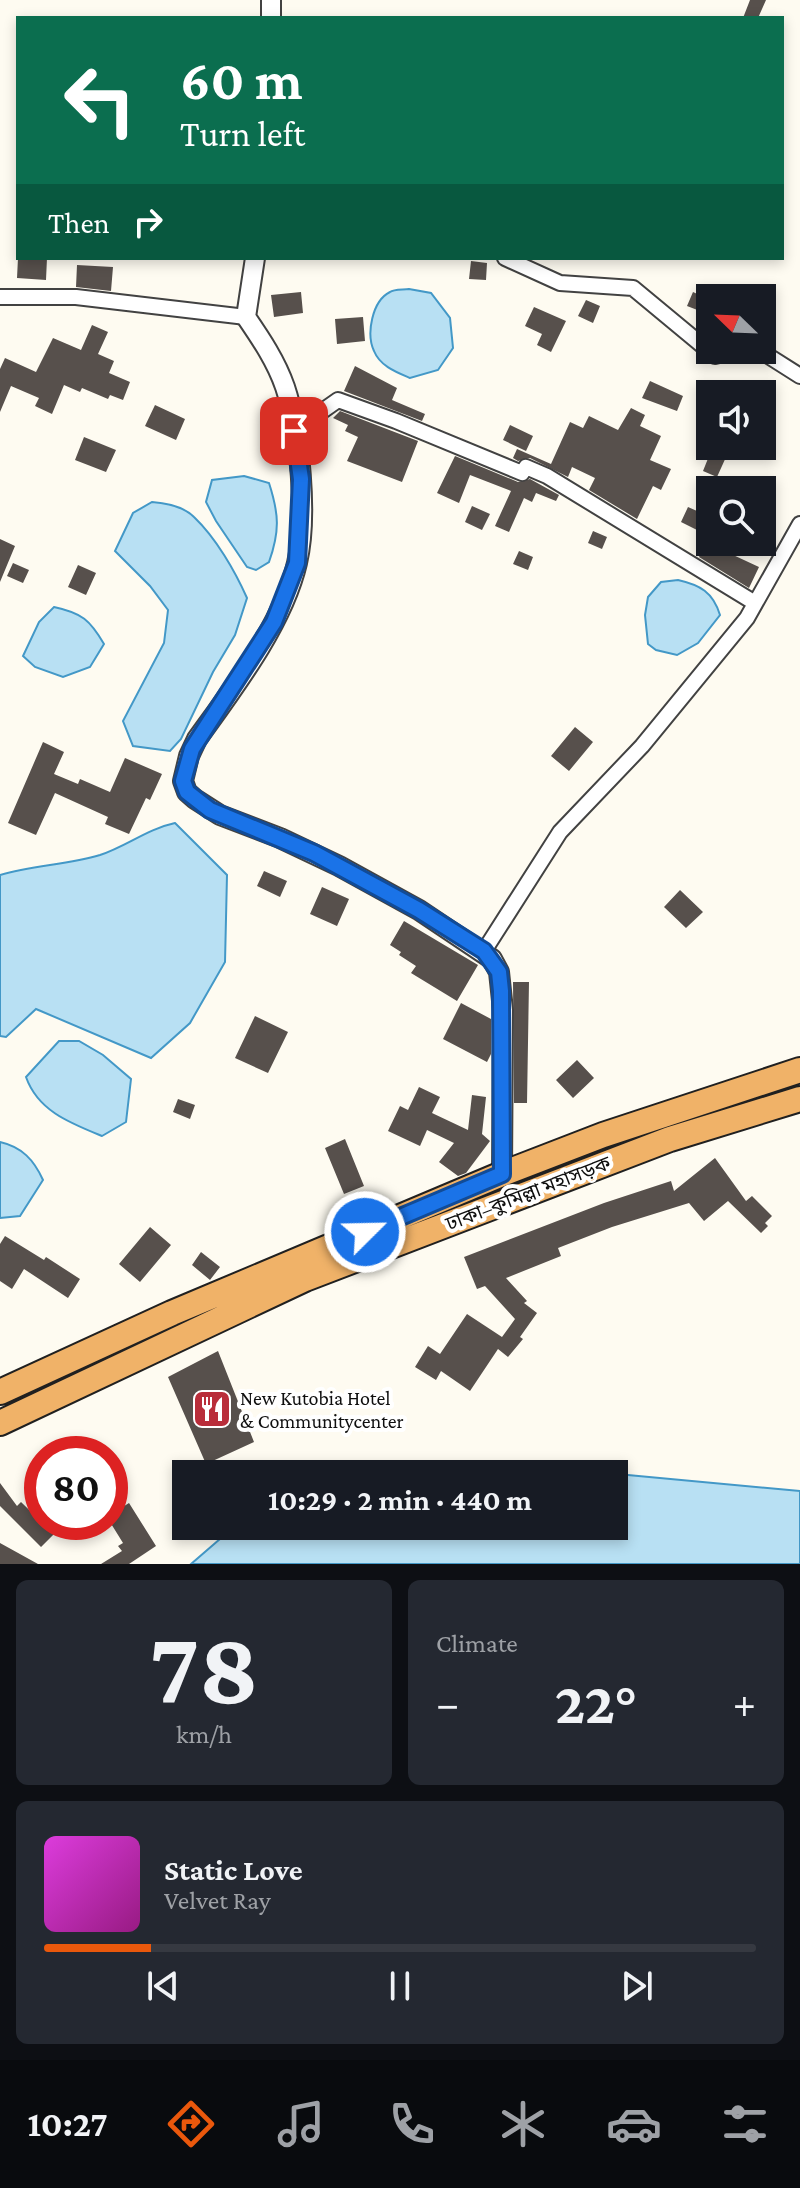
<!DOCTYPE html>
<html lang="en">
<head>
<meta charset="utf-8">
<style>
  body { margin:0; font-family:"Crimson Pro","Noto Sans Bengali",serif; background:#242831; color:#f1f3f6; height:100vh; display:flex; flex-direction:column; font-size:30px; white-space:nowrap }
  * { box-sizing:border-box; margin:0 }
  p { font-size:26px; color:#9ea1a6 }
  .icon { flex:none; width:44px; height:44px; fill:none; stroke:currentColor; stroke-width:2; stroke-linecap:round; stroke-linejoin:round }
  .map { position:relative; height:1564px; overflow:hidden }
  .sheet { display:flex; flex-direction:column; gap:16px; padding:16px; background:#0d0f14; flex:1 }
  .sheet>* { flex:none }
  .guide { position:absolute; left:16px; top:16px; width:768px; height:244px; border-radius:0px; box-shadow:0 4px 12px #0003; background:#0b6e4f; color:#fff; overflow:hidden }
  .needle { width:52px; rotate:293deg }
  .tools { position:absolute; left:696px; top:284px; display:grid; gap:16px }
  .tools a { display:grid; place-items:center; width:80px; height:80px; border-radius:0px; background:#171b24; box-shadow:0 4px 12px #0003; font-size:40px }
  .speed { position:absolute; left:24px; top:1436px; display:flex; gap:16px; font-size:40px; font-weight:700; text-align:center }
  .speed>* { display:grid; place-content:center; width:104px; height:104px; border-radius:50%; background:#171b24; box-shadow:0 4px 12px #0003; line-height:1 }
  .speed .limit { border:12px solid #d22; background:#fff; color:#111 }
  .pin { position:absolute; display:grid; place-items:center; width:68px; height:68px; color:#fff; margin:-34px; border-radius:16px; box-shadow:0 4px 12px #0006 }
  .me { position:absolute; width:88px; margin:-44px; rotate:67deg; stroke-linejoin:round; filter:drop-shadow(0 0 6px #0008) }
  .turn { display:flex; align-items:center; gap:28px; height:168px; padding:0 32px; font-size:36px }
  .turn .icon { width:104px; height:104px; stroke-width:2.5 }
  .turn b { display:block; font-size:56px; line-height:68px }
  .then { display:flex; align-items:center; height:76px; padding:0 32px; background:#0003; gap:16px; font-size:30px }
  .big { font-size:60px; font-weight:700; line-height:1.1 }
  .sheet .widget { flex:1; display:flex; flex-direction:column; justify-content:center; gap:12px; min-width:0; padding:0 28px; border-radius:12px; background:#242831 }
  .sheet .dial { align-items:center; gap:0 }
  .dial b { font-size:104px; line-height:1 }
  .song { display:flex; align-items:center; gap:24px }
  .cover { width:96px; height:96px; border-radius:12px; background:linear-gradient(135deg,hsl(300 70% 55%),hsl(310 70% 35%)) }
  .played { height:8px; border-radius:4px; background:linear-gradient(90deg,#ea580c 15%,#363941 15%) }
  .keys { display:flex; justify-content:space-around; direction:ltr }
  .heat { display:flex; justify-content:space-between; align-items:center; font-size:44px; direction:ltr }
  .sheet .tiles { flex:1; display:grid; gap:16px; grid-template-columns:1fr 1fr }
  .widget:last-child { grid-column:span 2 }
  .trip { position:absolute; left:172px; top:1460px; width:456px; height:80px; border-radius:0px; background:#171b24; box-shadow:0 4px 12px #0003; font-weight:700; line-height:80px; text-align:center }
  .tab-bar { display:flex; height:128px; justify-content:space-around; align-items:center; background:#090b0e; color:#9ea1a6 }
  .tab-bar .icon { width:56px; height:56px }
  .tab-bar .current { color:#ea580c }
  .tab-bar b { font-size:36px; color:#f1f3f6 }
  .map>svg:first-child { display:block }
</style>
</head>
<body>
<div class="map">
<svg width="800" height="1564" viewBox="0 0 800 1564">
  <rect width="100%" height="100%" fill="#fefbf1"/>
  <path fill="#b8e0f3" stroke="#4398c7" stroke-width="2" d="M409,289L431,293L450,318L453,348L438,370L410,378C396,372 380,366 374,351C366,334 372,301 390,292C394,289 404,290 409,289Z
    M244,476L269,483C279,514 280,531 269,562L256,570L247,567L216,521L206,502L212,480Z
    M152,502C166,503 184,507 194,517C216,538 235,571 247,598L235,635L213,672L181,739L170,751L133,746L123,721L164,643L168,610L150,586L115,551L133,513Z
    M678,580C700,585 713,592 720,615L698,643L677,655L656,650L648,644L645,615L648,597L661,582Z
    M54,607C82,613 90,620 104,644L90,667L63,677L35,667L23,656L39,622Z
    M175,823L227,875L225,962L190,1023L151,1058L36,1009L6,1037L0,1036V875C33,865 67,865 100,855C127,846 147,829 175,823Z
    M59,1041H79L103,1055L131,1079L126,1122L102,1136C70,1123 38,1111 26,1077Z
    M0,1142C22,1147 34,1160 43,1180L20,1216L0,1218Z
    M585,1471L800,1491V1564H191L235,1526H614V1474H557Z"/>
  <path fill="#57504c" d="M750,0H766L758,18H743Z
    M18,258H47L46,280L17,278Z
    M471,261L487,263L486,280L469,279Z
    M77,265L113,267L111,291L76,287Z
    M301,292L303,313L274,317L271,295Z
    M693,292L706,298L700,311L687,306Z
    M586,300L600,306L593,323L578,316Z
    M534,307L566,321L551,352L537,345L542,334L525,326Z
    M363,317L365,341L337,344L335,319Z
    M92,325L108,332L98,354L114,361L109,373L130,382L123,400L110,395L108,399L82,388L80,392L64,385L52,414L35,406L39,398L11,386L0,412V369L5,358L36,372L53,338L81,350Z
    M355,366L397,388L392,400L425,414L422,421L344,391Z
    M650,381L683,396L677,411L642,398Z
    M155,405L185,419L176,440L145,426Z
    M631,408L645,415L640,426L661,436L650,460L671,469L661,490L653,486L637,519L589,490L595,478L572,467L568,477L530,458L518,461L513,458L517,449L551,464L570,422L583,428L589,416L618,430Z
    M340,411L418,441L402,482L347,461L358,437L345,431L348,425L333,418Z
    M510,425L533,436L526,451L503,440Z
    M84,437L116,450L106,472L75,460Z
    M713,446H731L717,477L703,471Z
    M455,456L518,482L530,479L559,495L556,501L536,493L532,502L524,498L509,532L495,526L511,491L470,475L459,503L437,493Z
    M472,506L490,514L482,530L465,522Z
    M688,507L706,515L699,531L681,522Z
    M593,531L607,537L602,549L588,543Z
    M0,539L15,546L0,582Z
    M706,542H737L731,554L759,567L749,588L699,557Z
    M519,551L533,557L528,570L513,564Z
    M13,563L29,570L23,583L7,576Z
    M78,565L96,573L86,595L68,587Z
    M575,727L593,742L569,771L551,756Z
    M43,742L64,752L54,774L78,784L80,779L110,792L125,758L162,774L150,800L146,798L129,834L105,824L108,817L55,793L36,835L8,823Z
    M264,871L287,881L280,897L257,886Z
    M322,887L349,899L337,926L310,914Z
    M680,890L703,912L686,928L664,907Z
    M404,921L478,965L457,1001L411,973L416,966L399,955L401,952L390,945Z
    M513,982H529L527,1103H514Z
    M461,1003L491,1019V1054L487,1062L443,1039Z
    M255,1016L288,1032L268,1073L235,1058Z
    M577,1060L594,1078L573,1098L556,1080Z
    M419,1087L440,1097L432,1113L468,1130L472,1095L486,1097L482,1134L490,1141L466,1173L458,1176L439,1162L454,1143L427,1130L420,1146L388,1131L400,1106L408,1110Z
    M178,1099L195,1105L190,1119L173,1112Z
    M345,1139L364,1186L344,1194L325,1148Z
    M715,1158L746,1201L752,1196L772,1216L765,1223L768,1226L761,1233L728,1201L704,1221L689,1203L612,1227L558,1248L561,1256L506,1278L527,1301L524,1303L537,1313L520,1337L523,1339L508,1357L498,1349L470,1391L441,1371L436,1380L415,1367L428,1346L440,1354L467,1314L502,1337L515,1319L485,1286L477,1289L464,1257L604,1203L671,1181L674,1191Z
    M150,1227L171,1245L140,1282L119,1264Z
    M5,1236L44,1260L46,1257L80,1279L68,1298L24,1269L12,1289L0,1281V1244Z
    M201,1252L220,1267L210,1280L192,1265Z
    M218,1351L254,1442L206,1464L168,1377Z
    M0,1483L17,1506L21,1502L54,1534L41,1547L0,1506Z
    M129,1503L156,1546L129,1564H101L122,1551L118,1546L123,1543L110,1522V1515Z
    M0,1543L38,1564H0Z"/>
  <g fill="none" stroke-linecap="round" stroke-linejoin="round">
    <defs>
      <path id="minor" d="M505,258L560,283L633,288L715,356L739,350
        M0,297H76L246,317
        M759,350L800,376
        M294,431L338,400L396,421L522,473L526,467L547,476L755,603
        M484,951L560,832L642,746L747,618L800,524"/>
      <path id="tertiary" d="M271,18V0
        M255,258L246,317C261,339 276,361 285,387C300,432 308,517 297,563C283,624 233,689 197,739L189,756L183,781L187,792L195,799L220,815L280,838L339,866L419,910L492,959L499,972L503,1010L502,1174"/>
      <path id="trunk" d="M0,1392L172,1313L502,1174L603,1135L800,1070
        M0,1423L305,1279L670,1139L800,1099"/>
    </defs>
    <use href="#minor" stroke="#424242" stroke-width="18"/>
    <use href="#tertiary" stroke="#424242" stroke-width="22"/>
    <use href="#trunk" stroke="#202020" stroke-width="28"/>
    <use href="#minor" stroke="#fff" stroke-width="14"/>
    <use href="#tertiary" stroke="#fff" stroke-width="18"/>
    <use href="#trunk" stroke="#f0b268" stroke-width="24"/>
  </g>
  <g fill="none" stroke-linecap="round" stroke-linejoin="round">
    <defs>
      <path id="route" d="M294,431L301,479L297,563L274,622L192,749L183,781L187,792L210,810L314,853L419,910L484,951L499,972L501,991L502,1174L365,1232"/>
    </defs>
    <use href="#route" stroke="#114b97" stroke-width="20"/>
    <use href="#route" stroke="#1a73e8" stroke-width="14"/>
  </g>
  <defs>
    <symbol id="restaurant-square" viewBox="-11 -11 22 22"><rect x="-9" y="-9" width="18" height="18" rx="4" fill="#b92d3a" stroke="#fff"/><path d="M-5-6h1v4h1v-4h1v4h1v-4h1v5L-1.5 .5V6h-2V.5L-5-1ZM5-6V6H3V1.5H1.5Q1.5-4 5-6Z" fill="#fff"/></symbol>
  </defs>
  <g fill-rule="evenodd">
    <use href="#restaurant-square" x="190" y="1387" width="44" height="44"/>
  </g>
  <g text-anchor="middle" stroke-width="8" stroke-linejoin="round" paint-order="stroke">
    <g font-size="20" fill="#0f0f0f" stroke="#fff">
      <text transform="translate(528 1193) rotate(-21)" y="7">ঢাকা–কুমিল্লা মহাসড়ক</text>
    </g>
    <g font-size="20" fill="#0f0f0f" stroke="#fff" text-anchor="start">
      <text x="240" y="1405">New Kutobia Hotel<tspan x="240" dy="23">&amp; Communitycenter</tspan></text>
    </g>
  </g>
</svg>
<div class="tools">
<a><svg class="needle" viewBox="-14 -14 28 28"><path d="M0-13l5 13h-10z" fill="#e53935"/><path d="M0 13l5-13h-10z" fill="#9ea1a6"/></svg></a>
<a><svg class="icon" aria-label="sound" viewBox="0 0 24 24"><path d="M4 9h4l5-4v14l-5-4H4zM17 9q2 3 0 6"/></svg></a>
<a><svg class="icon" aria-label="search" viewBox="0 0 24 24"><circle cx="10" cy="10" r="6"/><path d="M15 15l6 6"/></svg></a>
</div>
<div class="speed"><div class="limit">80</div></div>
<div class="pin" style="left:294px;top:431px;background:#d93025"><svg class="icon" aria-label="arrive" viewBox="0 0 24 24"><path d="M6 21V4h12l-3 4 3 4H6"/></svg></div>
<svg class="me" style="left:365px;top:1232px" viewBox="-20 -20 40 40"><circle r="17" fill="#1a73e8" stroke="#fff" stroke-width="3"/><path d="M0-11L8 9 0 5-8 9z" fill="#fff"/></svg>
<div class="trip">10:29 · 2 min · 440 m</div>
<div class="guide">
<div class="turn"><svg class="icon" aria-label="left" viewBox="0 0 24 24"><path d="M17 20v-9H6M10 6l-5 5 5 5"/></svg><div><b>60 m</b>Turn left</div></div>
<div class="then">Then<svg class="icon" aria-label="right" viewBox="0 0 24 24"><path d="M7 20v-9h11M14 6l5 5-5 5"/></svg></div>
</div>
</div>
<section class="sheet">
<div class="tiles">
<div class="widget dial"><b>78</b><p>km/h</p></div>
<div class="widget"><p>Climate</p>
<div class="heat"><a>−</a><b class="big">22°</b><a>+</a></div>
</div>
<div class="widget">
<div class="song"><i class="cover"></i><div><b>Static Love</b><p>Velvet Ray</p></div></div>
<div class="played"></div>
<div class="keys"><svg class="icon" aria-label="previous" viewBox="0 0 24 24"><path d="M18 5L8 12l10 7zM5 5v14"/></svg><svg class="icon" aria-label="pause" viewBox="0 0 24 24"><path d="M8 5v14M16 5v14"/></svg><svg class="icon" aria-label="next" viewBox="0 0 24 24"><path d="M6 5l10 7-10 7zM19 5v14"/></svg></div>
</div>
</div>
</section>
<nav class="tab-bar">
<b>10:27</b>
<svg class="icon current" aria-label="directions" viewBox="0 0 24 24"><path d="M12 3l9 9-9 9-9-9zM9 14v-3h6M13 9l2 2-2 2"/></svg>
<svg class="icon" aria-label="music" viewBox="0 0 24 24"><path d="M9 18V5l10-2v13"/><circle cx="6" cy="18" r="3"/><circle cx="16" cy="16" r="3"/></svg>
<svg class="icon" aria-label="phone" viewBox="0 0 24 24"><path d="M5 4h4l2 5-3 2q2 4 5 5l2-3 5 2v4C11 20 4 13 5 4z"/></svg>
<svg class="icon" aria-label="climate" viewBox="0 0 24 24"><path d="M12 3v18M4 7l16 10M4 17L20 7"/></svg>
<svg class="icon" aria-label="car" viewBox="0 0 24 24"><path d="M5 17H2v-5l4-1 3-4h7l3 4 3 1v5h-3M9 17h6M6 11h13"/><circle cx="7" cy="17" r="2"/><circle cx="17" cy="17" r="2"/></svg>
<svg class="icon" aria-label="filters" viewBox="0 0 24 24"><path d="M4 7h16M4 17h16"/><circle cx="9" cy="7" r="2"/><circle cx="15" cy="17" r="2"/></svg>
</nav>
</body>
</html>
